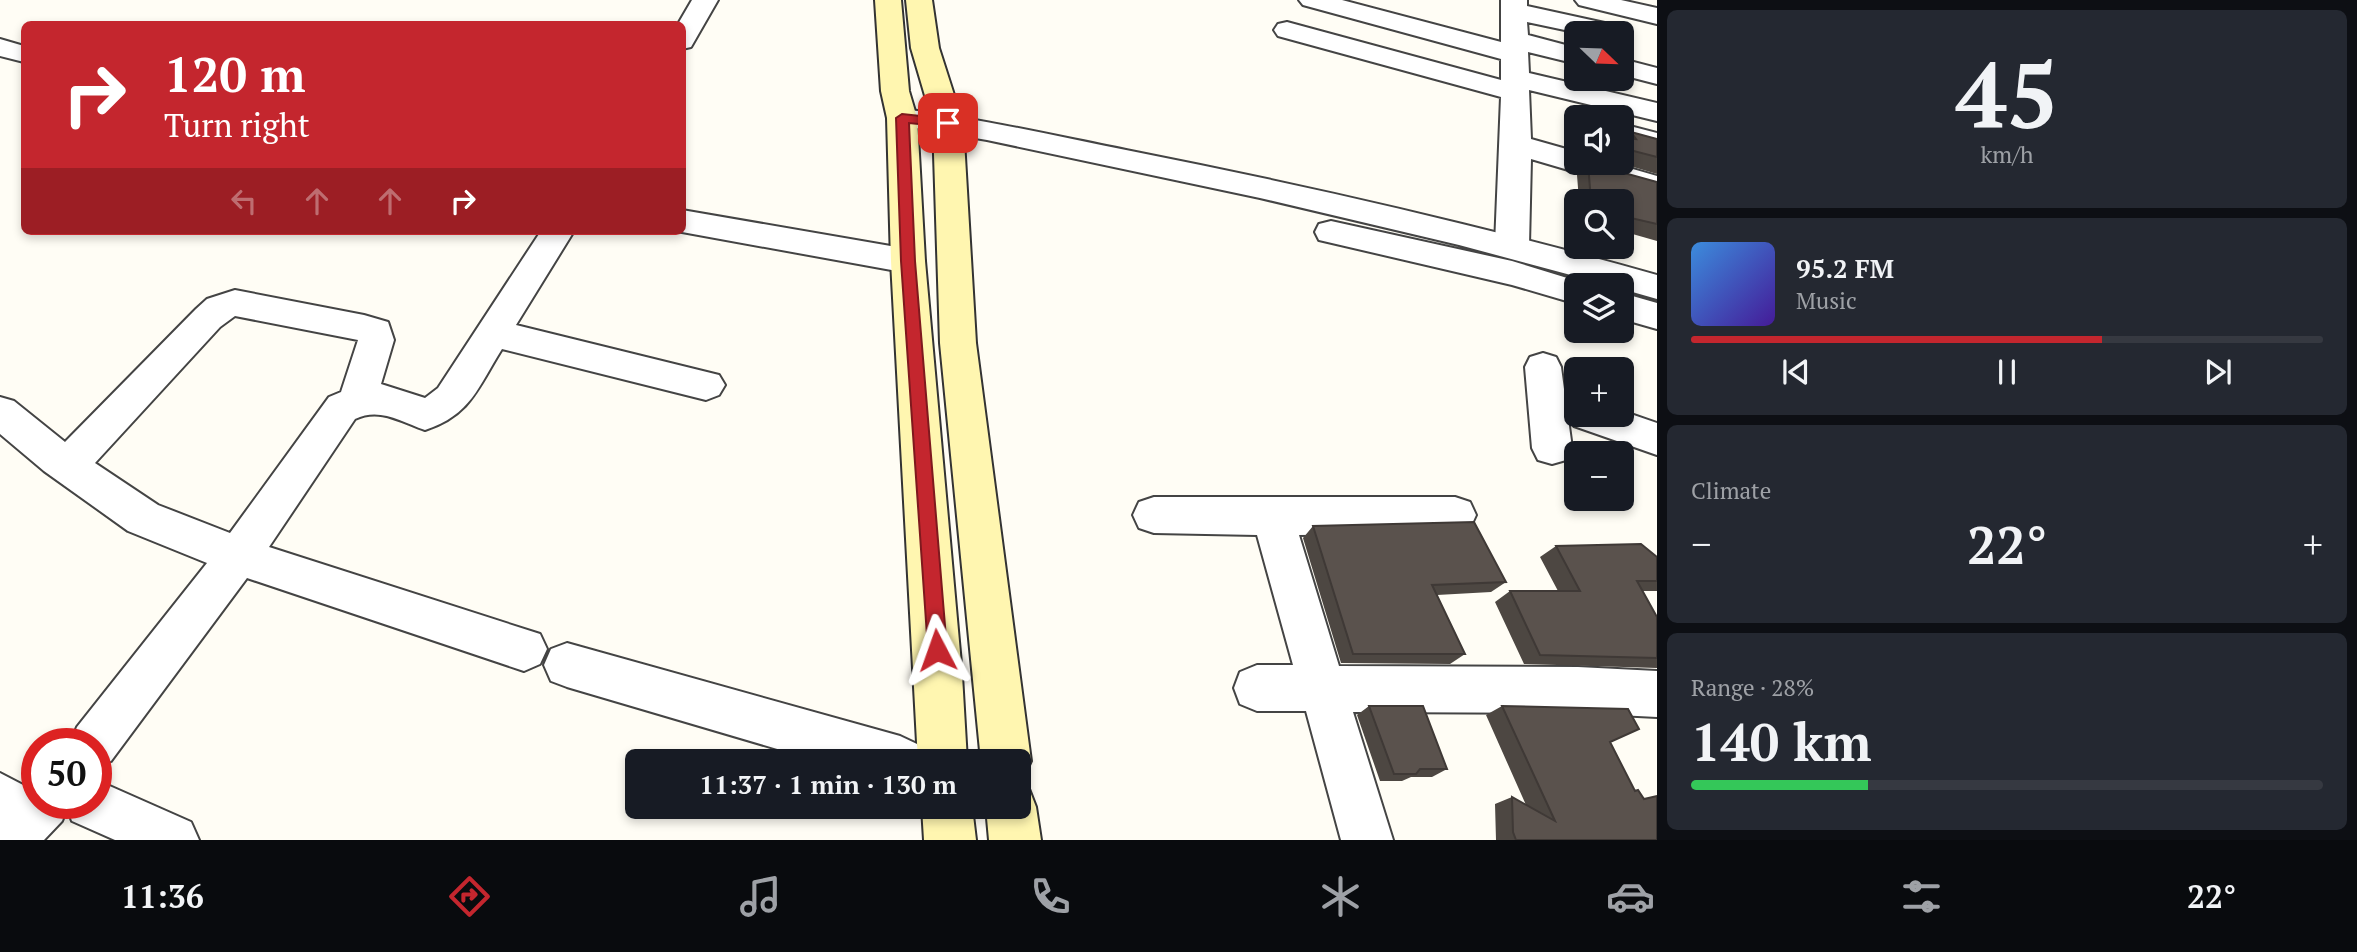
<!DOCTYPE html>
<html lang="en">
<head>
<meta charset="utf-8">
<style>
  body { margin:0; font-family:"PT Serif",serif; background:#242831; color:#f1f3f6; height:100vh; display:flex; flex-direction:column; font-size:26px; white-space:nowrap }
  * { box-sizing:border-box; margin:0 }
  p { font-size:23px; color:#9ea1a6 }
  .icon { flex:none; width:38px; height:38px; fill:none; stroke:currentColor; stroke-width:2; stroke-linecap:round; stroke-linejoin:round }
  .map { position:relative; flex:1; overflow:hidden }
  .side { display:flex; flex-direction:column; gap:10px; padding:10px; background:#0d0f14; width:700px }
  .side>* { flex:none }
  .top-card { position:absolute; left:21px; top:21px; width:665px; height:214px; border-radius:10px; box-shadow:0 4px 10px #0003; background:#c4262e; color:#fff; overflow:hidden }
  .needle { width:46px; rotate:113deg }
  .buttons { position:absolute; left:1564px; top:21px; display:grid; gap:14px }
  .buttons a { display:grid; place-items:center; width:70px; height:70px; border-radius:10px; background:#171b24; box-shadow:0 4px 10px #0003; font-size:35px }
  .speed { position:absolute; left:21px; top:728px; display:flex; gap:14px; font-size:35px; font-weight:700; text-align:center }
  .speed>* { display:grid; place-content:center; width:91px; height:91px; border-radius:50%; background:#171b24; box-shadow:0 4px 10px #0003; line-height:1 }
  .speed .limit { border:10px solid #d22; background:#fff; color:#111 }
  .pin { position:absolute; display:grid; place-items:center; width:60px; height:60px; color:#fff; margin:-30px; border-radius:14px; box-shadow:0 4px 10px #0006 }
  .me { position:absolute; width:77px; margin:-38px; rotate:356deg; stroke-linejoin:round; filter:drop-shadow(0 0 5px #0008) }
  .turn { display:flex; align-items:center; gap:24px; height:147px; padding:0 28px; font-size:32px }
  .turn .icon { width:91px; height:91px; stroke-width:2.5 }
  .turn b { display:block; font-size:49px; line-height:60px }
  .lanes { display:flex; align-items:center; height:66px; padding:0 28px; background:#0003; justify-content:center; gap:35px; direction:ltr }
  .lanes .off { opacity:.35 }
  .big { font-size:52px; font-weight:700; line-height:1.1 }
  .side .widget { flex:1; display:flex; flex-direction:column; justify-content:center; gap:10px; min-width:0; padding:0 24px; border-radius:10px; background:#242831 }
  .side .dial { align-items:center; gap:0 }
  .dial b { font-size:91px; line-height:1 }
  .song { display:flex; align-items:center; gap:21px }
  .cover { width:84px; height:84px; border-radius:10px; background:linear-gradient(135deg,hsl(210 70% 55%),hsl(260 70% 35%)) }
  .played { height:7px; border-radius:4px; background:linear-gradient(90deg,#c4262e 65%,#363941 65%) }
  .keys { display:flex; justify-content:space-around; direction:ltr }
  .heat { display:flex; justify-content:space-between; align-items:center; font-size:38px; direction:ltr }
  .charge { height:10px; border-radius:5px; background:linear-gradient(90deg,#34c759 28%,#363941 0) }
  .trip { position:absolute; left:625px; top:749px; width:406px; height:70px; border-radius:10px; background:#171b24; box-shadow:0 4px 10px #0003; font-weight:700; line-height:70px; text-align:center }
  .tab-bar { display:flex; height:112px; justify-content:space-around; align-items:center; background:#090b0e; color:#9ea1a6 }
  .tab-bar .icon { width:49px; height:49px }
  .tab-bar .selected { color:#c4262e }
  .tab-bar b { font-size:32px; color:#f1f3f6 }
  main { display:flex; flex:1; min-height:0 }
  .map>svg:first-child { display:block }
</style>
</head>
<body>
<main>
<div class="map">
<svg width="1657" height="840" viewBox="0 0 1657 840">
  <rect width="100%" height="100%" fill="#fffdf5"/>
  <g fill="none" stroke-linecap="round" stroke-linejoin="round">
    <defs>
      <path id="minor" d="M692,0H718L691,47L682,49V24H678Z
        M1299,0H1342L1501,42V0H1527V6L1623,27L1627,33L1622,39V33H1579L1527,22L1528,35L1577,48V64L1528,52L1529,73L1657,103V121L1529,90L1531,139L1577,152V163H1612L1657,176V196L1531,159L1529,245L1524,253L1512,257L1500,253L1495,245L1501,97L1278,36L1274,30L1278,24L1287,22L1501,80V59L1303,5Z
        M1575,0H1621L1657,8V24L1579,5Z
        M1622,59L1657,68V84L1622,75Z
        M1622,124L1657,133V152L1622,143Z
        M541,231H574L516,325L719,375L725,385L719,395L706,400L502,349C478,387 471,415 425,430C401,422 380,407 355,419L269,547L540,634L547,649L540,664L524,671L247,578L111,761L96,767V744H70L77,727L207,563L128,531L44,471L0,434V397L14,401L65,442L196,309L207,299L235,290L364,315L388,322L394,340L381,384L425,398L438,388ZM235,316L358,340L341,392L329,397L230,533L158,505L95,463L220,327Z
        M1543,353L1556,357L1561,367L1572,448L1566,460L1552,464L1538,460L1532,448L1525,367L1530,357Z
        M1577,403V415H1622V411L1657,423V455L1574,426L1569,415Z
        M1154,497H1455L1470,502L1476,515L1470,528L1455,533L1299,535L1339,666L1578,667L1657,671V717L1578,713L1353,712L1393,840H1341L1306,711H1257L1240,704L1234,688L1240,672L1257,665H1293L1257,535L1154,533L1139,528L1133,515L1139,502Z
        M567,643L900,736L917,744L925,761H818L567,687L551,681L544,665L551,649Z
        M0,773L25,786L37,781V803H96V780L191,822L199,840H115L72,821L67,808L62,821L44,840H0Z"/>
      <path id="tertiary" d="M0,39L24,46V62L0,56Z
        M902,109C979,118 1055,136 1131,151C1308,186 1483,226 1657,275V299L1622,289V285H1608L1459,245L1260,198L987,140L892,124L887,118L892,112Z
        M682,210L908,249L920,253L925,261L920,269L908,273L682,232L678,231H682Z
        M1331,221L1512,261L1590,285H1577V304L1512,285L1319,240L1315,232L1319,224Z
        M1622,293L1657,303V329L1622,319Z"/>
      <path id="secondary" d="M875,0H901L909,91L917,118L925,261L962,675L967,761H918L891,261L887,118L881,91Z
        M906,0H932L939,48L963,123L976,343L1031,761L1023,778L1018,780V761H981L940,343L933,123L911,48Z
        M1018,785L1029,789L1036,807L1041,840H989L986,807H1018Z
        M922,807H972L976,840H924Z"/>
    </defs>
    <use href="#minor" stroke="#444" stroke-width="4"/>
    <use href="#tertiary" stroke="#444" stroke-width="4"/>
    <use href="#secondary" stroke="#333" stroke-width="4"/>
    <use href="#minor" fill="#fff" fill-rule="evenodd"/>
    <use href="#tertiary" fill="#fff" fill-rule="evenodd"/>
    <use href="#secondary" fill="#fff6b0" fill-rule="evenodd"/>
  </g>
  <path fill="#4d4742" d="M1631,132L1657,139V174L1620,163H1622V138H1626Z
    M1588,163L1657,182V241L1622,231V201H1579L1577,175Z
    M1313,526L1506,582L1491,592L1437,595L1465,654L1450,664L1341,663L1303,538Z
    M1556,546L1657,557V591H1642L1657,617V668L1524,664L1495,602L1510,591H1558L1540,557Z
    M1369,706L1447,769L1432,777H1411L1402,781H1380L1357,715Z
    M1502,706L1610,742L1635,791L1644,799L1657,840H1496L1495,804L1512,797L1526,805L1486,715Z"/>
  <path fill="#5a524d" stroke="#3f3936" stroke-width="2" d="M1631,132L1657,139V157L1622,148V138L1636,139Z
    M1588,163L1657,182V224L1622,216V201H1591Z
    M1474,522L1506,582L1432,585L1465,654H1353L1313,526Z
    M1641,544L1657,557V581H1637L1657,617V658L1540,655L1510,591H1580L1556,546Z
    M1369,706H1423L1447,769H1420L1416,774H1394Z
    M1502,706L1628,709L1639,729L1610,742L1635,791L1638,790L1644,799L1657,796V840H1516L1513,832L1512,797L1555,821Z"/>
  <path fill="#c4262e" stroke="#7f191e" stroke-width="2" d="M902,114L948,119L954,123L948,127L909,123L915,261L947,650L944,656L937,659L931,656L928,650L901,261L896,118Z"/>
</svg>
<div class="buttons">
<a><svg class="needle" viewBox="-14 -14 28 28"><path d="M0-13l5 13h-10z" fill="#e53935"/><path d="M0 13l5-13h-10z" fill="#9ea1a6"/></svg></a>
<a><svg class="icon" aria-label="sound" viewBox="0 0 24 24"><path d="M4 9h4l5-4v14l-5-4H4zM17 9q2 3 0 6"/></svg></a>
<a><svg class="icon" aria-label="search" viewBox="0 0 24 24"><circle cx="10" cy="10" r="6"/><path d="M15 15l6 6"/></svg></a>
<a><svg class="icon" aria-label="layers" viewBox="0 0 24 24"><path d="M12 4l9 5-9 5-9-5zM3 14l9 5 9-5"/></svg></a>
<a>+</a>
<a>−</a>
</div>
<div class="speed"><div class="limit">50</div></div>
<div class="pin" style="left:948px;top:123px;background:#d93025"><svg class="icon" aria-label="arrive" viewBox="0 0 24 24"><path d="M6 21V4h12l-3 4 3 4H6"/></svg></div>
<svg class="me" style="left:937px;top:650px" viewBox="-20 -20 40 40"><path d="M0-17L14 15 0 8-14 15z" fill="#c4262e" stroke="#fff" stroke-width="4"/></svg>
<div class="trip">11:37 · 1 min · 130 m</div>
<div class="top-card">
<div class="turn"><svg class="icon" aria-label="right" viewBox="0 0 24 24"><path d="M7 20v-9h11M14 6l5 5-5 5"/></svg><div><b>120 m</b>Turn right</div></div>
<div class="lanes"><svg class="icon off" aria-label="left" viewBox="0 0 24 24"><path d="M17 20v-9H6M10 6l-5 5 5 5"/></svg><svg class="icon off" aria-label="ahead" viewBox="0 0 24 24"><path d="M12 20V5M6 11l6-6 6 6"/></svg><svg class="icon off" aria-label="ahead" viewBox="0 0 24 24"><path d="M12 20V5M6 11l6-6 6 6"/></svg><svg class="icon" aria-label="right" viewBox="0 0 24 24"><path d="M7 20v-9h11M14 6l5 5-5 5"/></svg></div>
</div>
</div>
<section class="side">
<div class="widget dial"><b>45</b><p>km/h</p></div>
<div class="widget">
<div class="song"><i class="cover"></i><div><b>95.2 FM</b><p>Music</p></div></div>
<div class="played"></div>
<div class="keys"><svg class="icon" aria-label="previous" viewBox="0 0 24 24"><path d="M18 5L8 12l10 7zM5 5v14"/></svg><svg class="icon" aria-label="pause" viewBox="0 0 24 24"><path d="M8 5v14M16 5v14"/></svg><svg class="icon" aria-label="next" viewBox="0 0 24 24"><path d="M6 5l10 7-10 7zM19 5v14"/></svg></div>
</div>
<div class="widget"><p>Climate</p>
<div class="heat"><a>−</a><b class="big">22°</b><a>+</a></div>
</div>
<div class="widget"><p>Range · 28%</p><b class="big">140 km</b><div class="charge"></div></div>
</section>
</main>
<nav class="tab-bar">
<b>11:36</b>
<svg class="icon selected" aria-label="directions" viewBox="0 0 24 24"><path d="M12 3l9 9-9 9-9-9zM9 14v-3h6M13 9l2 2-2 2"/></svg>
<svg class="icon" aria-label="music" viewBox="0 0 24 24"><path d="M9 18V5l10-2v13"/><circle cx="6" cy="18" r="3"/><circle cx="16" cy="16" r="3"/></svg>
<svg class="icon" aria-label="phone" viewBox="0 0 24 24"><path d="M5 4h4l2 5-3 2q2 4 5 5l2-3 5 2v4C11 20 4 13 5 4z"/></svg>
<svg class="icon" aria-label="climate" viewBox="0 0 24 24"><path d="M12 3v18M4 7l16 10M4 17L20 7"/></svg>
<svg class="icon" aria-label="car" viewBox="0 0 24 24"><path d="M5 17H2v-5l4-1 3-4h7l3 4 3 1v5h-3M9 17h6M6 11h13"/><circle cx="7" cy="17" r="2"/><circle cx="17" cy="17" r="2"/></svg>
<svg class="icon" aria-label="filters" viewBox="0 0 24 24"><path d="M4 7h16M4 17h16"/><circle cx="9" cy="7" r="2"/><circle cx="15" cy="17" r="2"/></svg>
<b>22°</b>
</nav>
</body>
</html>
